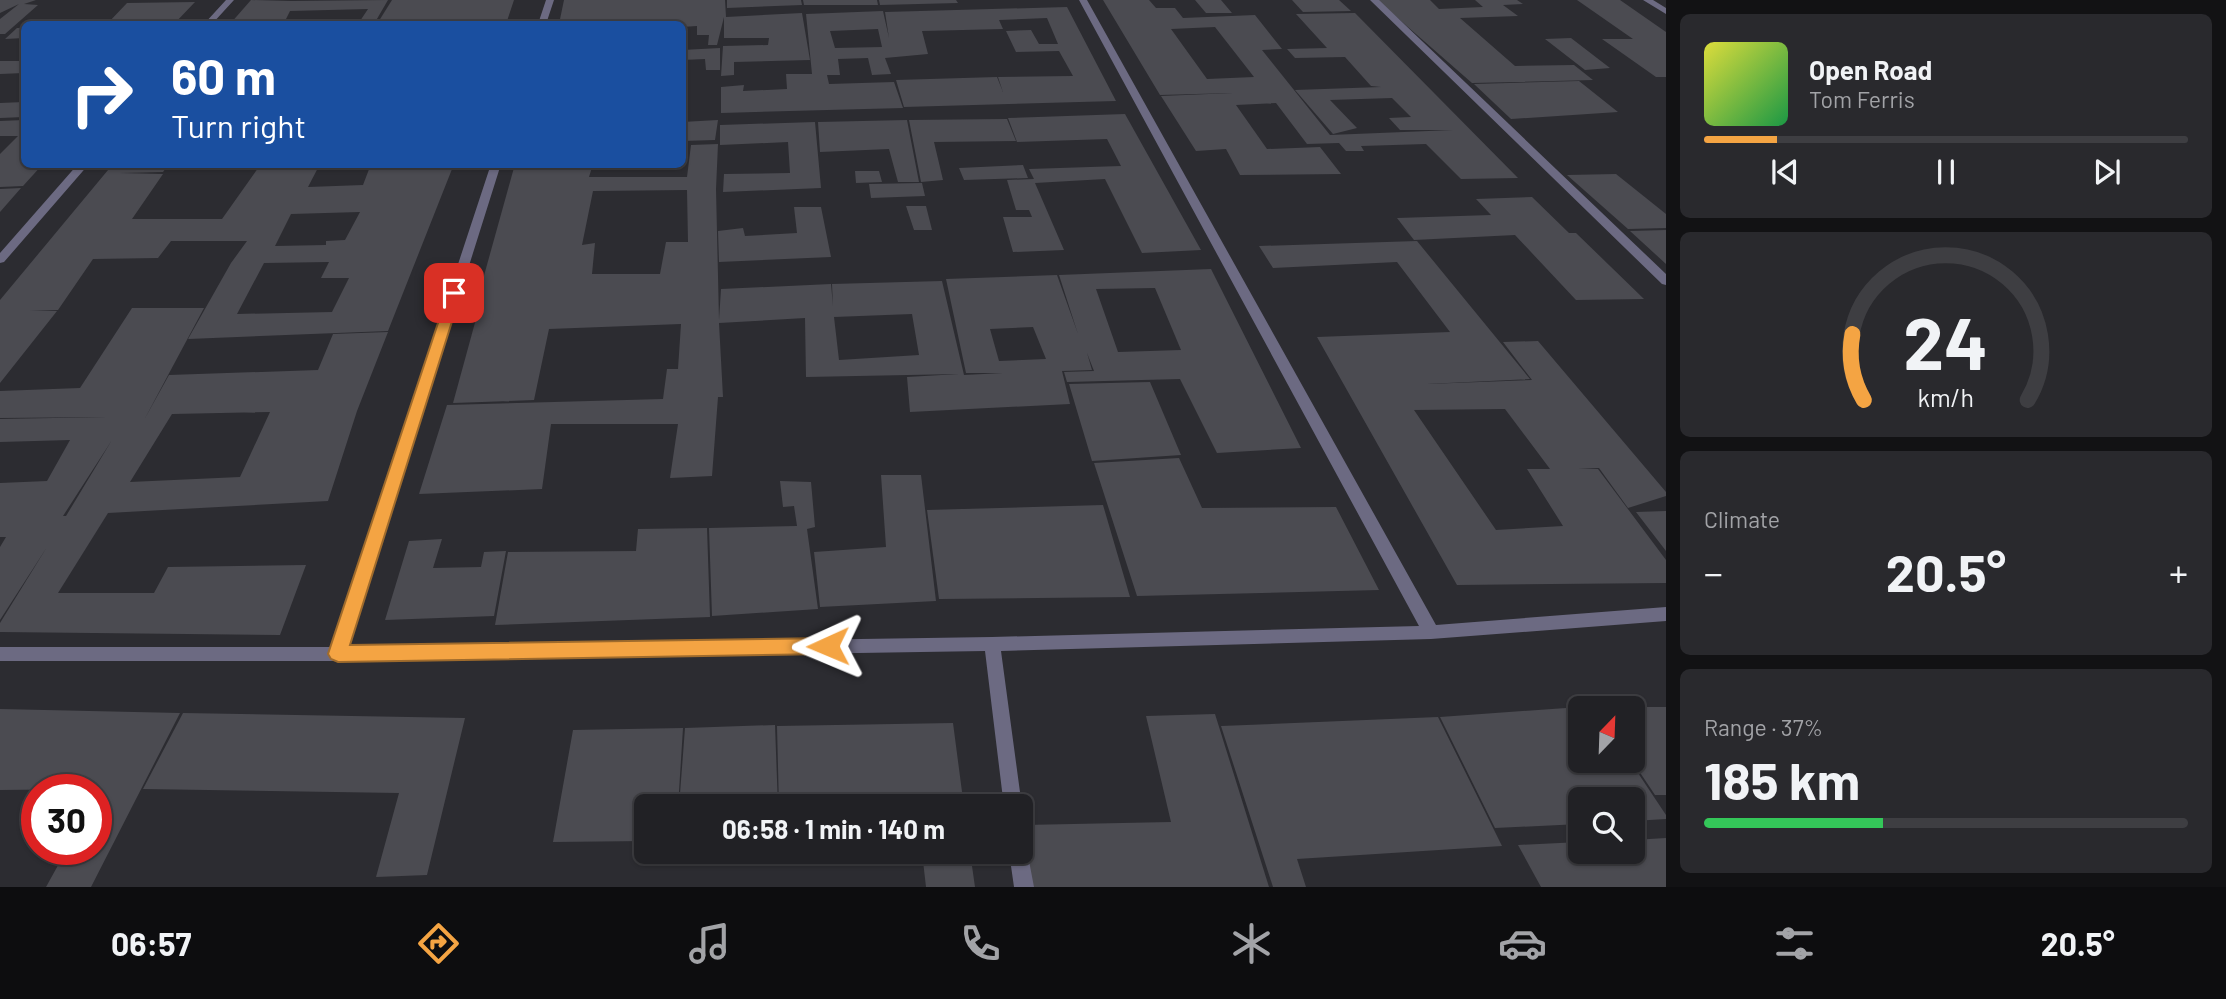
<!DOCTYPE html>
<html lang="en">
<head>
<meta charset="utf-8">
<style>
  body { margin:0; font-family:Barlow,sans-serif; background:#29292d; color:#f1f3f6; height:100vh; display:flex; flex-direction:column; font-size:26px; white-space:nowrap }
  * { box-sizing:border-box; margin:0 }
  p { font-size:23px; color:#a2a3a7 }
  .icon { flex:none; width:38px; height:38px; fill:none; stroke:currentColor; stroke-width:2; stroke-linecap:round; stroke-linejoin:round }
  .map { position:relative; flex:1; overflow:hidden }
  .panel { display:flex; flex-direction:column; gap:14px; padding:14px; background:#121214; width:560px }
  .panel>* { flex:none }
  .hud { position:absolute; left:21px; top:21px; width:665px; height:147px; border-radius:10px; box-shadow:0 2px 5px #0004,0 0 0 2px #3e3e42; background:#1a4fa0; color:#fff; overflow:hidden }
  .needle { width:46px; rotate:23deg }
  .buttons { position:absolute; left:1568px; top:696px; display:grid; gap:14px }
  .buttons a { display:grid; place-items:center; width:77px; height:77px; border-radius:10px; background:#212125; box-shadow:0 2px 5px #0004,0 0 0 2px #3e3e42; font-size:35px }
  .speed { position:absolute; left:21px; top:774px; display:flex; gap:14px; font-size:35px; font-weight:700; text-align:center }
  .speed>* { display:grid; place-content:center; width:91px; height:91px; border-radius:50%; background:#212125; box-shadow:0 2px 5px #0004,0 0 0 2px #3e3e42; line-height:1 }
  .speed .limit { border:10px solid #d22; background:#fff; color:#111 }
  .pin { position:absolute; display:grid; place-items:center; width:60px; height:60px; color:#fff; margin:-30px; border-radius:14px; box-shadow:0 4px 10px #0006 }
  .me { position:absolute; width:77px; margin:-38px; rotate:269deg; stroke-linejoin:round; filter:drop-shadow(0 0 5px #0008) }
  .turn { display:flex; align-items:center; gap:24px; height:147px; padding:0 35px; font-size:32px }
  .turn .icon { width:91px; height:91px; stroke-width:2.5 }
  .turn b { display:block; font-size:49px; line-height:60px }
  .big { font-size:52px; font-weight:700; line-height:1.1 }
  .panel .card { flex:1; display:flex; flex-direction:column; justify-content:center; gap:10px; min-width:0; padding:0 24px; border-radius:10px; background:#29292d }
  .panel .dial { align-items:center; gap:0 }
  .dial svg { height:182px; overflow:visible; fill:none; stroke:#3e3e42; stroke-width:7; stroke-linecap:round; text-anchor:middle }
  .dial text { fill:#f1f3f6; stroke:none }
  .song { display:flex; align-items:center; gap:21px }
  .cover { width:84px; height:84px; border-radius:10px; background:linear-gradient(135deg,hsl(60 70% 55%),hsl(140 70% 35%)) }
  .played { height:7px; border-radius:4px; background:linear-gradient(90deg,#f4a443 15%,#3e3e42 15%) }
  .keys { display:flex; justify-content:space-around; direction:ltr }
  .heat { display:flex; justify-content:space-between; align-items:center; font-size:38px; direction:ltr }
  .charge { height:10px; border-radius:5px; background:linear-gradient(90deg,#34c759 37%,#3e3e42 0) }
  .trip { position:absolute; left:634px; top:794px; width:399px; height:70px; border-radius:10px; background:#212125; box-shadow:0 2px 5px #0004,0 0 0 2px #3e3e42; font-weight:700; line-height:70px; text-align:center }
  .tabs { display:flex; height:112px; justify-content:space-around; align-items:center; background:#0d0d0f; color:#a2a3a7 }
  .tabs .icon { width:49px; height:49px }
  .tabs .active { color:#f4a443 }
  .tabs b { font-size:32px; color:#f1f3f6 }
  main { display:flex; flex:1; min-height:0 }
  .map>svg:first-child { display:block }
</style>
</head>
<body>
<main>
<div class="map">
<svg width="1666" height="887" viewBox="0 0 1666 887">
  <rect width="100%" height="100%" fill="#2c2c31"/>
  <path fill="#4b4b51" fill-rule="evenodd" d="M0,0H36L24,4L38,5L5,34H0V19L19,4L0,13Z
    M251,0L291,1L388,0L374,24H358L368,9L290,11L284,23L230,24Z
    M392,0H514L506,24H377Z
    M564,0H725L726,17L802,13L810,60L734,62V75L721,76L723,46L768,45L769,38H724V17L717,45H708L709,35H697V26L682,27V24H559Z
    M727,0H801L802,5L727,8Z
    M803,0H877L878,5H804Z
    M879,0H956L958,3L880,5Z
    M1103,0H1149L1156,8H1175L1183,18L1255,15L1282,49L1262,50L1330,135L1453,130H1400L1389,118L1411,117L1392,98L1330,100L1357,128L1333,134L1295,90L1381,87L1371,86L1345,57L1295,58L1287,49L1327,48L1296,14L1355,13L1518,178L1461,179L1426,144L1361,146L1364,151H1346L1339,143L1307,144L1276,103L1236,105L1267,149L1320,147L1341,174L1240,175L1226,149L1196,151L1161,96L1233,93L1160,95ZM1215,27L1254,77L1207,79L1171,29Z
    M1195,0H1221L1232,13H1206Z
    M1292,0H1339L1351,11L1303,12Z
    M1377,0H1430L1439,9L1483,7L1475,0H1517L1523,4L1503,5L1518,16L1460,18L1515,66L1574,65L1593,80L1472,83Z
    M1577,0H1620L1666,32V77H1656L1602,39H1633Z
    M195,2L174,24H107L127,3Z
    M1067,7L1116,101L904,107L896,80L997,77L1003,92L998,77L1073,76L1059,51L1016,52L1006,31L1031,30L1039,44H1058L1047,18L999,20L1003,29L922,31L928,54L885,58L891,74L872,75L868,58L838,59L840,75H827L829,84L894,82L903,108L721,113V87L744,85L743,91L787,89L786,74H812L806,14L883,11L889,38L885,12ZM878,29L882,47L835,48L830,31Z
    M17,28H24V38L5,39Z
    M1571,38L1610,68L1585,70L1545,39Z
    M720,48V70H706L705,59L682,60V50Z
    M0,61H24V73L0,74Z
    M1579,81L1618,112L1511,119L1474,84Z
    M24,102V117L0,118V103Z
    M1125,114L1201,250L1142,253L1105,179L1035,183L1064,250L1013,252L1003,217H1032L1029,210H1016L1007,180L1034,179L1029,169L1121,166L1107,139L1017,142L1008,118Z
    M1007,119L1016,141L934,142L943,180L921,182L909,120Z
    M24,120V164H43L23,186L0,187V154L18,136H0V121Z
    M718,120L715,140L682,141V122Z
    M907,120L919,182H898L889,149L820,152L818,122Z
    M815,122L821,188L723,192L724,174L790,173L788,142L720,145V125Z
    M718,144L716,189L719,320L721,289L831,284L833,306L832,284L942,281L964,375L1003,373H966L946,279L1057,275L1078,334L1059,275L1211,269L1301,448L1217,453L1180,379L1067,382L1064,372L1094,371L1087,353L1092,370L1062,371L1070,404L910,412L907,377L959,374L806,377L805,318L719,323L723,397H718L712,476L670,478L678,424H551L542,489L419,494L447,405L663,399L667,369H678L681,324L549,329L534,400L453,403L479,308H475L515,164H593L589,177H687L691,145ZM687,190L688,242H666L660,274H592L595,243L582,245L593,191ZM1155,288L1181,350L1118,352L1096,289ZM912,314L919,355L839,360L834,317ZM1033,327L1046,359L999,361L990,329Z
    M113,164H169L163,172L120,173L163,174L132,219H222L261,164H320L308,187L363,185L371,164H454L388,331L188,339L231,263L247,241H171L158,258L93,259L58,310L30,311H57L0,383V300ZM360,212L345,240L326,241V245L275,246L291,214ZM329,262L321,278H349L332,312L237,314L264,263Z
    M1023,165L1028,178L964,180L959,168Z
    M855,171H879L882,182L856,183Z
    M1616,174L1666,214V228L1628,229L1567,175Z
    M922,183L925,196L871,198L869,184Z
    M21,188L0,212V189Z
    M1532,197L1569,233H1576L1644,299L1576,300L1515,235L1414,240L1397,218L1491,215L1476,199Z
    M906,206H926L932,230H914Z
    M794,207H821L831,257L719,262L718,231L743,228L745,236L797,233Z
    M1666,230V264L1630,231Z
    M1417,241L1530,379L1427,384L1532,380L1503,342L1538,341L1666,492V496L1628,508L1599,468H1578L1598,469L1666,560V583L1457,585L1317,337L1450,332L1397,262L1273,268L1259,246ZM1505,409L1550,469H1527L1563,526L1496,530L1414,410Z
    M132,308H204L144,420L169,375L318,370L333,334L388,332L357,411L328,501L108,513L58,593H154L168,567L306,565L280,635L0,632V623L47,547L0,620V547L6,537H0V483L47,481L70,440L0,442V419L107,417L0,418V391L80,388ZM270,412L240,477L130,482L172,414ZM112,440L66,516H63Z
    M1150,382L1181,455L1092,461L1069,384Z
    M1179,458L1202,508L1336,507L1379,590L1137,596L1094,463Z
    M881,475H921L936,601L820,607L814,552L886,547Z
    M780,481L811,482L815,527L807,529L818,609L712,616L709,528L797,526L794,506L783,507Z
    M1103,505L1130,597L939,599L927,510Z
    M1666,511V551L1636,512Z
    M707,528L710,617L495,625L508,552L636,551L638,529Z
    M442,539L433,568L481,567L484,552L506,551L494,616L385,620L409,541Z
    M1580,707V761H1630L1666,815V819L1633,821V800H1580V824L1495,828L1440,717Z
    M1633,707H1666V795H1655L1633,762Z
    M0,709L180,713L91,887H46L67,849H96V789L0,790Z
    M183,713L465,718L427,875L376,877L399,793L143,789Z
    M1215,714L1269,887H1032L1024,825L1171,822L1146,716Z
    M1438,717L1502,846L1297,859L1306,887H1273L1221,726Z
    M953,723L964,807H779L777,726Z
    M775,725L778,807H679L685,728Z
    M683,728L678,807H646V841L553,842L573,730Z
    M1666,838V887H1541L1518,845L1580,842V852H1633V840Z
    M922,852H970L975,887H926Z"/>
  <g fill="none" stroke-linecap="round" stroke-linejoin="round">
    <path fill="#6c6a82" fill-rule="evenodd" d="M226,0H234L212,24H204Z
      M546,0H554L546,24H538Z
      M1079,0H1087L1436,625L1666,607V621L1431,639L1001,651L1022,807L1020,812V807H1004L985,651L338,661H0V647H332L491,164H501L349,647L992,637L1419,626Z
      M1370,0H1379L1666,274V285L1662,284Z
      M1643,0H1653L1666,8V14Z
      M78,164H89L4,262L0,263V253Z
      M1020,843L1026,845L1034,887H1014L1009,852H1020Z"/>
  </g>
  <path fill="#f4a443" stroke="#9f6b2c" stroke-width="2" d="M454,289L461,293L350,645L828,638L835,641L838,646L835,652L828,654L338,662L331,659L328,654L448,293Z"/>
</svg>
<div class="buttons">
<a><svg class="needle" viewBox="-14 -14 28 28"><path d="M0-13l5 13h-10z" fill="#e53935"/><path d="M0 13l5-13h-10z" fill="#a2a3a7"/></svg></a>
<a><svg class="icon" aria-label="search" viewBox="0 0 24 24"><circle cx="10" cy="10" r="6"/><path d="M15 15l6 6"/></svg></a>
</div>
<div class="speed"><div class="limit">30</div></div>
<div class="pin" style="left:454px;top:293px;background:#d93025"><svg class="icon" aria-label="arrive" viewBox="0 0 24 24"><path d="M6 21V4h12l-3 4 3 4H6"/></svg></div>
<svg class="me" style="left:828px;top:646px" viewBox="-20 -20 40 40"><path d="M0-17L14 15 0 8-14 15z" fill="#f4a443" stroke="#fff" stroke-width="4"/></svg>
<div class="trip">06:58 · 1 min · 140 m</div>
<div class="hud">
<div class="turn"><svg class="icon" aria-label="right" viewBox="0 0 24 24"><path d="M7 20v-9h11M14 6l5 5-5 5"/></svg><div><b>60 m</b>Turn right</div></div>
</div>
</div>
<section class="panel">
<div class="card">
<div class="song"><i class="cover"></i><div><b>Open Road</b><p>Tom Ferris</p></div></div>
<div class="played"></div>
<div class="keys"><svg class="icon" aria-label="previous" viewBox="0 0 24 24"><path d="M18 5L8 12l10 7zM5 5v14"/></svg><svg class="icon" aria-label="pause" viewBox="0 0 24 24"><path d="M8 5v14M16 5v14"/></svg><svg class="icon" aria-label="next" viewBox="0 0 24 24"><path d="M6 5l10 7-10 7zM19 5v14"/></svg></div>
</div>
<div class="card dial"><svg viewBox="0 0 100 80">
<path d="M14 69A42 42 0 1 1 86 69"/>
<path d="M14 69A42 42 0 0 1 9 40" stroke="#f4a443"/>
<text x="50" y="56" font-size="32" font-weight="700">24</text>
<text x="50" y="72" font-size="11">km/h</text>
</svg></div>
<div class="card"><p>Climate</p>
<div class="heat"><a>−</a><b class="big">20.5°</b><a>+</a></div>
</div>
<div class="card"><p>Range · 37%</p><b class="big">185 km</b><div class="charge"></div></div>
</section>
</main>
<nav class="tabs">
<b>06:57</b>
<svg class="icon active" aria-label="directions" viewBox="0 0 24 24"><path d="M12 3l9 9-9 9-9-9zM9 14v-3h6M13 9l2 2-2 2"/></svg>
<svg class="icon" aria-label="music" viewBox="0 0 24 24"><path d="M9 18V5l10-2v13"/><circle cx="6" cy="18" r="3"/><circle cx="16" cy="16" r="3"/></svg>
<svg class="icon" aria-label="phone" viewBox="0 0 24 24"><path d="M5 4h4l2 5-3 2q2 4 5 5l2-3 5 2v4C11 20 4 13 5 4z"/></svg>
<svg class="icon" aria-label="climate" viewBox="0 0 24 24"><path d="M12 3v18M4 7l16 10M4 17L20 7"/></svg>
<svg class="icon" aria-label="car" viewBox="0 0 24 24"><path d="M5 17H2v-5l4-1 3-4h7l3 4 3 1v5h-3M9 17h6M6 11h13"/><circle cx="7" cy="17" r="2"/><circle cx="17" cy="17" r="2"/></svg>
<svg class="icon" aria-label="filters" viewBox="0 0 24 24"><path d="M4 7h16M4 17h16"/><circle cx="9" cy="7" r="2"/><circle cx="15" cy="17" r="2"/></svg>
<b>20.5°</b>
</nav>
</body>
</html>
